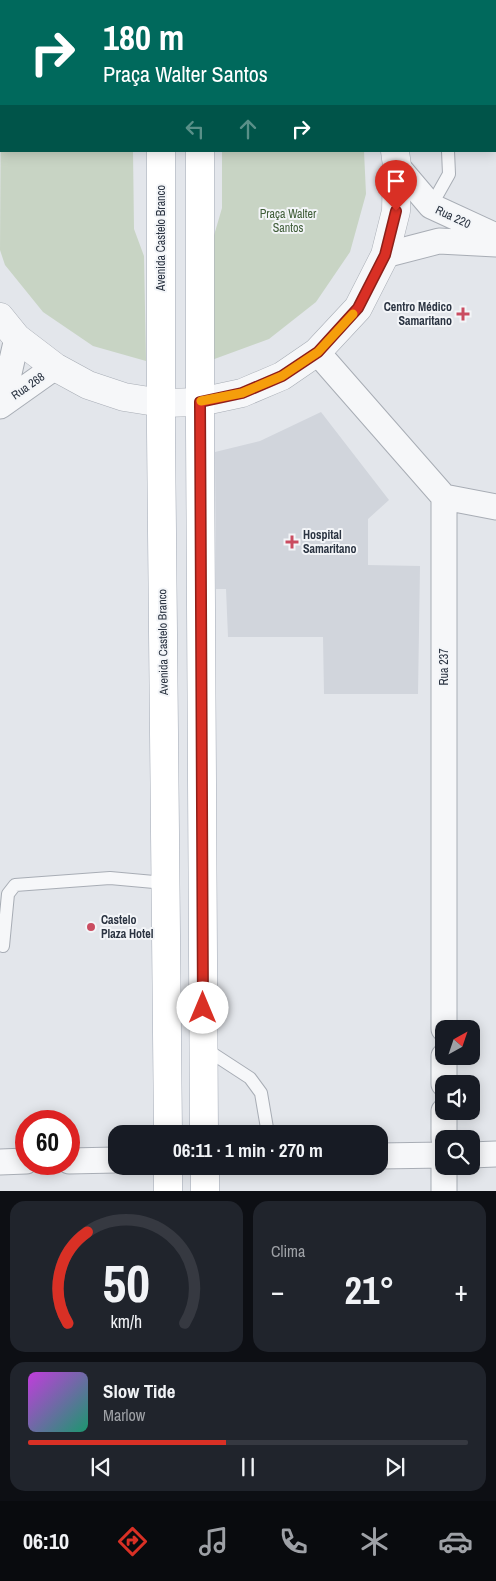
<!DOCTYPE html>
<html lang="pt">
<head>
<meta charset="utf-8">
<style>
  body { margin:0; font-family:"Archivo Narrow",sans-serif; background:#20242c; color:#f1f3f6; height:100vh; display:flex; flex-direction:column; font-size:19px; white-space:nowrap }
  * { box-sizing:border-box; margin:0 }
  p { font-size:16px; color:#9ea1a6 }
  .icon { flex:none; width:28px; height:28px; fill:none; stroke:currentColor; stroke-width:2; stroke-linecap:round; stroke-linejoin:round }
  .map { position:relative; height:1191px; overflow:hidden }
  .panel { display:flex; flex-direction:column; gap:10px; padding:10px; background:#0d0f14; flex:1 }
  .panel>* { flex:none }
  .banner { position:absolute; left:0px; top:0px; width:496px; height:152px; box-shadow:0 2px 12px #0003; background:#00695c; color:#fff; overflow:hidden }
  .needle { width:32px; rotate:40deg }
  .fabs { position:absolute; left:435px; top:1020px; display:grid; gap:10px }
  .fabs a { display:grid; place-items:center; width:45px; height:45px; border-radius:10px; background:#171b24; box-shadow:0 2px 12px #0003; font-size:25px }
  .speed { position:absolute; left:15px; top:1110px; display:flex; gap:10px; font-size:25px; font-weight:700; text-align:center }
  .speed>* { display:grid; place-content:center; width:65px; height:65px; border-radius:50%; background:#171b24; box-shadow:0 2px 12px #0003; line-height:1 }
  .speed .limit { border:8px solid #d22; background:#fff; color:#111 }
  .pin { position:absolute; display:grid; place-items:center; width:42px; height:42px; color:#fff; margin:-51px -21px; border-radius:50% 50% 50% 0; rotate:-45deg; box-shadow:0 0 5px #0007 }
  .pin .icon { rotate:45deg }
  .me { position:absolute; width:55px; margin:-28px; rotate:0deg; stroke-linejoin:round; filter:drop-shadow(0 0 4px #0008) }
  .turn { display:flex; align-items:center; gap:18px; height:105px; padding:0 20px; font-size:22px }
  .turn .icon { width:65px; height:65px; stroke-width:2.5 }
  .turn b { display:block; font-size:35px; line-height:42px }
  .lanes { display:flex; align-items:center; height:48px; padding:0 20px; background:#0003; justify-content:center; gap:25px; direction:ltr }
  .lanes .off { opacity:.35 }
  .big { font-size:38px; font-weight:800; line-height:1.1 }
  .panel .tile { flex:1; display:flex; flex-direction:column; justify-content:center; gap:8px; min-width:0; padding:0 18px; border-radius:15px; background:#20242c }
  .panel .dial { align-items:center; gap:0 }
  .dial svg { height:130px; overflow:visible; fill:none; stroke:#363941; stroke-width:7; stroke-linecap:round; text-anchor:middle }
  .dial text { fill:#f1f3f6; stroke:none }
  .song { display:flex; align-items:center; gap:15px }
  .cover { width:60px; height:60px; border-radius:8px; background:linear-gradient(135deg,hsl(290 70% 55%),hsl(160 70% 35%)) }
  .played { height:5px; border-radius:2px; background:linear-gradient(90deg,#d93025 45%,#363941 45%) }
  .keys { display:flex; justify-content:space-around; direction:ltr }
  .heat { display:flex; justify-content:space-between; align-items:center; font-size:28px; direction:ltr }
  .panel .tiles { flex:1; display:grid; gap:10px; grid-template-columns:1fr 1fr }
  .tile:last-child { grid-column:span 2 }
  .trip { position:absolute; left:108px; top:1125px; width:280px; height:50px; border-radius:15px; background:#171b24; box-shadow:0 2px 12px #0003; font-weight:800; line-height:50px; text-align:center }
  .tabs { display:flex; height:80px; justify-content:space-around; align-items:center; background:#090b0e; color:#9ea1a6 }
  .tabs .icon { width:35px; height:35px }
  .tabs .current { color:#d93025 }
  .tabs b { font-size:22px; color:#f1f3f6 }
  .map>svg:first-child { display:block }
</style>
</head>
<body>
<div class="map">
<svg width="496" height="1191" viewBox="0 0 496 1191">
  <rect width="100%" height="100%" fill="#e3e6eb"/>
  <path fill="#d1d5dc" d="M321,412L389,500L368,519V565L420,566L418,694H324L323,637H228L226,589H216L215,452L260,441Z"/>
  <path fill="#c8d4c4" d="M1,84V151H133L134,229L144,256L146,361L93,346L43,312L5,265L0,250Z
    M222,151H364L366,194L350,252L316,302L269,339L209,361L210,249L222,208Z"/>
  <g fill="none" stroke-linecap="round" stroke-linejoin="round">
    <defs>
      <path id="service" d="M492,0V1
        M431,206L449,174L448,151
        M3,946L8,894L15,885L110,878L165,883
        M204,1048L250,1078L261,1093L268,1134"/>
      <path id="minor" d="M0,22L1,23
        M397,166L431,206L496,236
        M385,255L439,241L496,244
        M317,352L444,497V1029
        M2,404L17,338
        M0,406L55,367
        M444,497L496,507
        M444,1084V1056
        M444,1139V1111
        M471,1155L496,1154
        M379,1156L444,1155
        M69,1161L116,1160
        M0,1162L26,1161
        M444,1166V1191"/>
      <path id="tertiary" d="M305,0L306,1
        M39,1L40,0
        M365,1L370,0
        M423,1L424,0
        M0,40L1,39
        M0,317L17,338L55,367L88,385L124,397L162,403L200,402L242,393L282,376L317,352L358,308L385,255L396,211L397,166L395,151"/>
      <path id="primary" d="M162,1V0
        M200,1V0
        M161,151V432L168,1134
        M200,151V431L204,1134
        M168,1166V1191
        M205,1166V1191"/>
    </defs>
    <use href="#service" stroke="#a8adb5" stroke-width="14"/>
    <use href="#minor" stroke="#a8adb5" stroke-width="27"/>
    <use href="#tertiary" stroke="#a8adb5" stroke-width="29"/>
    <use href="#primary" stroke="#a3aab6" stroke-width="29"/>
    <use href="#service" stroke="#f6f7f9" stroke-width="12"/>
    <use href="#minor" stroke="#f6f7f9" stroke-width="25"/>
    <use href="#tertiary" stroke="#f6f7f9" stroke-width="28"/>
    <use href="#primary" stroke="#fff" stroke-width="28"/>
  </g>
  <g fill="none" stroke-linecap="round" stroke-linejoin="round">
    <defs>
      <path id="route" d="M203,1008L200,402L242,393L282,376L318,352L358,308L385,255L396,211"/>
    </defs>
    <use href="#route" stroke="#8d1f18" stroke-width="12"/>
    <use href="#route" stroke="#d93025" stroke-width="9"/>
    <path stroke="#f59e0b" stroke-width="9" d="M201,401L242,393L282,376L318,352L353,314"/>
  </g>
  <g fill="#ca4d61" stroke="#f3f5f8" stroke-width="2">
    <path d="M460.5 306.5h5v5h5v5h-5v5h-5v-5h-5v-5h5z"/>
    <path d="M289.5 534.5h5v5h5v5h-5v5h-5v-5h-5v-5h5z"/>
    <circle cx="91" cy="927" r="5"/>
  </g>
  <g text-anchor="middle" stroke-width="4" stroke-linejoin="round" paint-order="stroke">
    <g font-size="12" fill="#405e39" stroke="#f3f5f8">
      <text x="288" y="218">Praça Walter<tspan x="288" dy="14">Santos</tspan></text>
    </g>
    <g font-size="12" fill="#2b3442" stroke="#f3f5f8">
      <text transform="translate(453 217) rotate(25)" y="4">Rua 220</text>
      <text transform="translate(161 238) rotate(-90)" y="4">Avenida Castelo Branco</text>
      <text transform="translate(28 386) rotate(-35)" y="4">Rua 268</text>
      <text transform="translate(163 642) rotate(-91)" y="4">Avenida Castelo Branco</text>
      <text transform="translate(444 667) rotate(-90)" y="4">Rua 237</text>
    </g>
    <g font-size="12" font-weight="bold" fill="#2b3442" stroke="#f3f5f8" text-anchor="start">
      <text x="452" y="311" text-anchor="end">Centro Médico<tspan x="452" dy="14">Samaritano</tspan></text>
      <text x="303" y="539">Hospital<tspan x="303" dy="14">Samaritano</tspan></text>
      <text x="101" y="924">Castelo<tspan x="101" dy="14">Plaza Hotel</tspan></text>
    </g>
  </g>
</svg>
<div class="fabs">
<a><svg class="needle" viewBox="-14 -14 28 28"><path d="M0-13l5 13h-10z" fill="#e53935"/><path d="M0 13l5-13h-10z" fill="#9ea1a6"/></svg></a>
<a><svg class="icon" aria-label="sound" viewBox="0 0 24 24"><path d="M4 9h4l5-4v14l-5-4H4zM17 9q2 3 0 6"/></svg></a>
<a><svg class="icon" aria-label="search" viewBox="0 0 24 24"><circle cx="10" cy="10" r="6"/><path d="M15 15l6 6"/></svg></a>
</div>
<div class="speed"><div class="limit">60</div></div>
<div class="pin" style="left:396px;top:211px;background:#d93025"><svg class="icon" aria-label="arrive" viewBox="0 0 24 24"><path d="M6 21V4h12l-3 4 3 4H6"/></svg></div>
<svg class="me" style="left:203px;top:1008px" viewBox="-20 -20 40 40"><circle r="19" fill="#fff"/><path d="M0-13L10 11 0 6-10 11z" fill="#d93025"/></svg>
<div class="trip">06:11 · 1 min · 270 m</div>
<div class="banner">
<div class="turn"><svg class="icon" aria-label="right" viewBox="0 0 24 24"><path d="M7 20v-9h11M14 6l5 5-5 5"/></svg><div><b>180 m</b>Praça Walter Santos</div></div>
<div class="lanes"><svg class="icon off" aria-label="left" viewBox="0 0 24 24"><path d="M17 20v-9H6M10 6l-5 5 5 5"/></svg><svg class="icon off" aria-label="ahead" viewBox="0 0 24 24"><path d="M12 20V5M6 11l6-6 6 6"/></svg><svg class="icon" aria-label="right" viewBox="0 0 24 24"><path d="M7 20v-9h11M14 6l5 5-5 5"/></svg></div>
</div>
</div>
<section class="panel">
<div class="tiles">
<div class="tile dial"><svg viewBox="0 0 100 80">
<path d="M14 69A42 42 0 1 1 86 69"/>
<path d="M14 69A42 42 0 0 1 26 13" stroke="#d93025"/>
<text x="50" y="56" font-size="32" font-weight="700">50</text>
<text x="50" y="72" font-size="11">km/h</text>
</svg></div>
<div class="tile"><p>Clima</p>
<div class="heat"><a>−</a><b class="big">21°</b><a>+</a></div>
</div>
<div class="tile">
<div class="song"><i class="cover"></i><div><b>Slow Tide</b><p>Marlow</p></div></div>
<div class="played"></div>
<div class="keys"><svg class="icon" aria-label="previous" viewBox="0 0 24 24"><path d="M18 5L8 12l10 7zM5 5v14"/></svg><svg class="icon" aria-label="pause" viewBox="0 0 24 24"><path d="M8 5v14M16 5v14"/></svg><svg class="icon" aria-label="next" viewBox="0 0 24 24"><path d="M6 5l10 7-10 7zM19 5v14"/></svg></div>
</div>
</div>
</section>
<nav class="tabs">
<b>06:10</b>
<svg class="icon current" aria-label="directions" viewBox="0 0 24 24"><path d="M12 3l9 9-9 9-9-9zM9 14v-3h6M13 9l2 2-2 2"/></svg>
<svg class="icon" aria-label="music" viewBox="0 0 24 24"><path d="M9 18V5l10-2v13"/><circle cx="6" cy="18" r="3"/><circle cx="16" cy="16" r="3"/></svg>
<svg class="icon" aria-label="phone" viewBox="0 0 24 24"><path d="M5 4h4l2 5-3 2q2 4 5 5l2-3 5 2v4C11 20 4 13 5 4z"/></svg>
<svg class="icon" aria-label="climate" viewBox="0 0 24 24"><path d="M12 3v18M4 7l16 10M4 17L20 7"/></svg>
<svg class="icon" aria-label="car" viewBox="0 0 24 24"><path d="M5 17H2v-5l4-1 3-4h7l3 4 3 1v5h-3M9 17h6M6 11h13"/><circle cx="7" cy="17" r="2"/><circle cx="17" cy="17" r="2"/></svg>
</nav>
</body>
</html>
